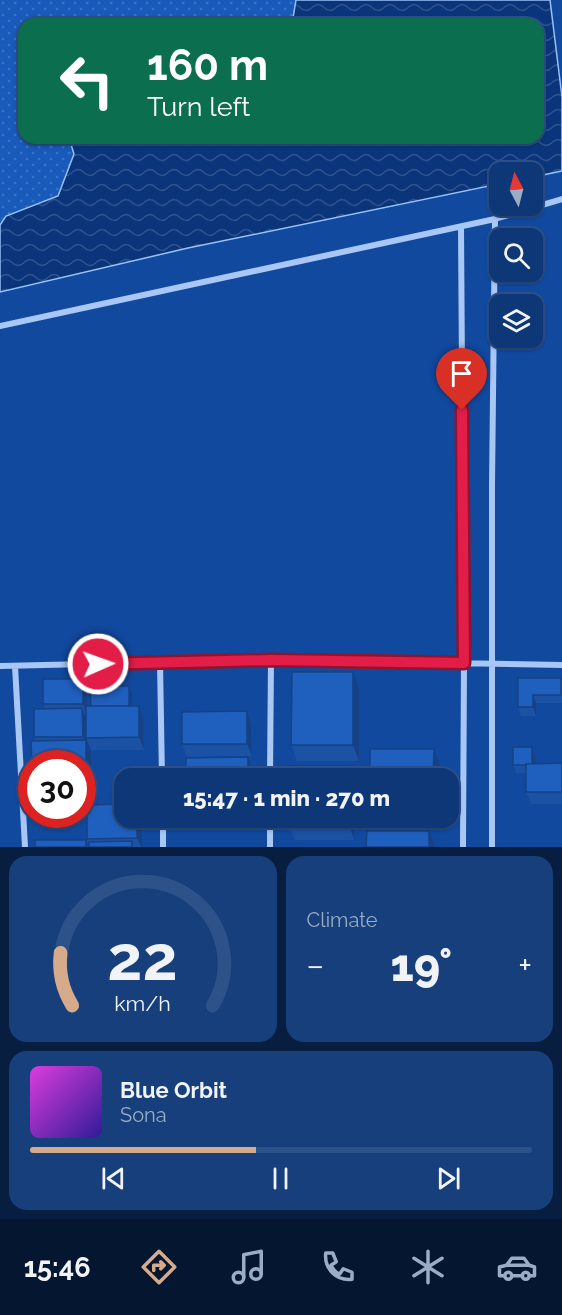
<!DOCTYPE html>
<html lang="en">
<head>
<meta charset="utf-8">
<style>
  body { margin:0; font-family:Raleway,sans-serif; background:#163f7c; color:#f1f3f6; height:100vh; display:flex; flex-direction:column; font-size:22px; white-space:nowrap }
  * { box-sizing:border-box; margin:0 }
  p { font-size:20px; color:#9aacc6 }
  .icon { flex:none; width:33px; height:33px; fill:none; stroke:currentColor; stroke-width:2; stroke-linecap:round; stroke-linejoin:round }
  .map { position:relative; height:847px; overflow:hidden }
  .details { display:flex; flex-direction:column; gap:9px; padding:9px; background:#071e41; flex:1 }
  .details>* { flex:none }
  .top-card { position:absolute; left:18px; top:18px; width:526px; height:126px; border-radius:18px; box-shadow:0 2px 4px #0004,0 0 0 2px #2d5189; background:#0b6e4f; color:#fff; overflow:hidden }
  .needle { width:39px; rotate:353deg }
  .buttons { position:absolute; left:489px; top:162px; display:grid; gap:12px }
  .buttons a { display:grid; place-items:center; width:54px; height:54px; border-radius:12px; background:#0d3777; box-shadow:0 2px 4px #0004,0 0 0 2px #2d5189; font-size:30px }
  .speed { position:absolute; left:18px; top:750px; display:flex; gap:12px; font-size:30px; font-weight:700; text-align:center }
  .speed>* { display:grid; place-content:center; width:78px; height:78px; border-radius:50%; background:#0d3777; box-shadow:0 2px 4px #0004,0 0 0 2px #2d5189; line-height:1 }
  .speed .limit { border:9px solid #d22; background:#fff; color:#111 }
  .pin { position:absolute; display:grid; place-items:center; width:51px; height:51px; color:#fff; margin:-62px -26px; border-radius:50% 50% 50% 0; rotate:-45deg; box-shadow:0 0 6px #0007 }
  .pin .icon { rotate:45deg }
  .me { position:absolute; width:66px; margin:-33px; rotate:88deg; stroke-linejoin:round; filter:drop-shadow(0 0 4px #0008) }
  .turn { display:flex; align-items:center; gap:21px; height:126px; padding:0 30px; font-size:27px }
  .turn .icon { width:78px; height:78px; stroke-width:2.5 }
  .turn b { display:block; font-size:42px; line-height:51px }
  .big { font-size:45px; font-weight:800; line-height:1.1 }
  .details .card { flex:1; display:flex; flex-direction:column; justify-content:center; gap:9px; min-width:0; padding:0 21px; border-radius:18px; background:#163f7c }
  .details .dial { align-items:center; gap:0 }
  .dial svg { height:156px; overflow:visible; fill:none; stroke:#2d5189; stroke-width:7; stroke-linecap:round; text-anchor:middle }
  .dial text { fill:#f1f3f6; stroke:none }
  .song { display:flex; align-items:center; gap:18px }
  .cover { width:72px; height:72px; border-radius:9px; background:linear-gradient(135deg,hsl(300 70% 55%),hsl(250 70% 35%)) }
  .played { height:6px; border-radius:3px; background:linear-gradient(90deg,#d6ab8b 45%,#2d5189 45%) }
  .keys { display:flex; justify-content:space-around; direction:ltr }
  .heat { display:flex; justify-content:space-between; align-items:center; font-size:33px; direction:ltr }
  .details .tiles { flex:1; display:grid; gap:9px; grid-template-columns:1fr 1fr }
  .card:last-child { grid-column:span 2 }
  .trip { position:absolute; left:114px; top:768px; width:345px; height:60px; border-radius:18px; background:#0d3777; box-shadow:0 2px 4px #0004,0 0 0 2px #2d5189; font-weight:800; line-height:60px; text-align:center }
  .tabs { display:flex; height:96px; justify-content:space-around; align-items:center; background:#051630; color:#9aacc6 }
  .tabs .icon { width:42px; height:42px }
  .tabs .on { color:#d6ab8b }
  .tabs b { font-size:27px; color:#f1f3f6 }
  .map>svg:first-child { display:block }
</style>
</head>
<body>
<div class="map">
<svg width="562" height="847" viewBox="0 0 562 847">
  <defs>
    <pattern id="grass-dots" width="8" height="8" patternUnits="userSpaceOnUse" patternTransform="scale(1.5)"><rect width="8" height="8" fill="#185aba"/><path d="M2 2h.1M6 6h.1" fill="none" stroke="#3b73c4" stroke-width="1.8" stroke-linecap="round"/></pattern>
    <pattern id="water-waves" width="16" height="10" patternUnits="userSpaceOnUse" patternTransform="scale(1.5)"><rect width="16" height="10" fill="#0a357b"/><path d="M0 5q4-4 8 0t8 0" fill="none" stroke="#2f538f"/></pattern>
  </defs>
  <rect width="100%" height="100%" fill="#11499f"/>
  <path fill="url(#grass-dots)" d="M0,0H296L292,24H24V138H69L74,154L58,196L6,216L0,225Z"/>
  <path fill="url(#water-waves)" stroke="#9ac1f8" stroke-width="1.5" d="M296,0H550L562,97V171L533,177L532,172H500L499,184L188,248L0,292V225L6,216L58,196L74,154L69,138H538V24H292Z"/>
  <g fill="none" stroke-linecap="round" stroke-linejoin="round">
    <path stroke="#a8c7f5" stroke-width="6" d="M461,227L464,663L463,847
      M0,326L495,219L562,199
      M160,662L162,778
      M0,666L271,660L562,665
      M15,666L25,847
      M270,778L271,660
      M163,818V847
      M270,847V818
      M492,847V485L495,219"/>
  </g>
  <path fill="#1b52a3" d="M518,678H561L562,681V703H536V716H521L518,707Z
    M359,689V761H297L291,745Z
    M87,691L88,706H91L132,694V706L143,718L144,750H91L87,740V743L91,753V785H82V764L35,741L34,737L45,708L43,704Z
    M247,711L251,724L252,756L187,757L182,744Z
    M535,756V764L562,763V804H531L526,792V773H516L513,765Z
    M124,818H142V847H35H89L87,839Z
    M355,818L354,840H295L289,824Z
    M372,818H439V828H375Z"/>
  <path fill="#164285" d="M353,672L359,689V761L353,745Z
    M83,679L87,691L88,717L83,704Z
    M129,686L132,694V716L129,708Z
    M533,695L536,703V716L533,707Z
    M139,706L143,718L144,750L139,737Z
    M82,708L87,720L86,738L91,753V785L86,772V746L83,737Z
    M247,711L251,724L252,756L247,744Z
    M532,747L535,756V773L532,765Z
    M434,749L440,765V778H433Z
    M248,757L252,770L253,778H248Z
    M349,766L354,778H349Z
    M137,818H142V847H141L137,838Z
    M349,818H355L354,840L349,824Z
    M435,818H439V828Z
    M429,831L435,847H429Z"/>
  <path fill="#1f5fbe" stroke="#164285" stroke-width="1.5" d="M292,672H353V745H291Z
    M518,678H561V695H533V707H518Z
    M43,679H83V704H43Z
    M90,686H129V706H91Z
    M86,706H139V737L86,738Z
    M82,708L83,737H34V709Z
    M247,711V744H182V712Z
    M86,740V772H82V764H32L31,741Z
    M513,747H532V764H526V765H513Z
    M370,749H434L433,778H370Z
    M248,757V778H186V758Z
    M562,763V792H526V764Z
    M290,766H349V778H290Z
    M124,804V818H137V838L87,839V805Z
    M290,818H349V824H289Z
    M367,831H429V847H366Z
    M35,840H86V847H35Z
    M132,841V847H89V842Z"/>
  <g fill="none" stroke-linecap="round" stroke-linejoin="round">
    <defs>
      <path id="route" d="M98,664L271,660L464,663L462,410"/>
    </defs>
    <use href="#route" stroke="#92132f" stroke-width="15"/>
    <use href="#route" stroke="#e11d48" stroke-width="10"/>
  </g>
</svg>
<div class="buttons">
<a><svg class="needle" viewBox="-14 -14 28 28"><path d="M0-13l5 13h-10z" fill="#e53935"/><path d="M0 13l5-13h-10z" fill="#9aacc6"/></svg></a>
<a><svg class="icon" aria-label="search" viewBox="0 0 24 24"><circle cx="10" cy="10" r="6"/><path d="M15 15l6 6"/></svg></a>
<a><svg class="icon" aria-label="layers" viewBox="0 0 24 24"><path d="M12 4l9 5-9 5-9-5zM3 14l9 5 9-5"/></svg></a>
</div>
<div class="speed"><div class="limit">30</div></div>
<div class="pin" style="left:462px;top:410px;background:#d93025"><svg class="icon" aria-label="arrive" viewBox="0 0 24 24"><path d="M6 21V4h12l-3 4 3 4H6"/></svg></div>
<svg class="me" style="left:98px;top:664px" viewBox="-20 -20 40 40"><circle r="17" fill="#e11d48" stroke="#fff" stroke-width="3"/><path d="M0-11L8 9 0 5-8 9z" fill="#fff"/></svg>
<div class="trip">15:47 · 1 min · 270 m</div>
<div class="top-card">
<div class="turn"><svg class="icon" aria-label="left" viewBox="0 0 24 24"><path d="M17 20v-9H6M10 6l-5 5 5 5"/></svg><div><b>160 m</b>Turn left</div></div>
</div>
</div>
<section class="details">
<div class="tiles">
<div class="card dial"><svg viewBox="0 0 100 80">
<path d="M14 69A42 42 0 1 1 86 69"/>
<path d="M14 69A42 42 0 0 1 8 42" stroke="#d6ab8b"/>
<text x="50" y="56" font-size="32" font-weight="700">22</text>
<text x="50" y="72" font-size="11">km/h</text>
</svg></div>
<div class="card"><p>Climate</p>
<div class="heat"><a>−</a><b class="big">19°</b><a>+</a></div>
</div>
<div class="card">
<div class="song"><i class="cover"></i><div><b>Blue Orbit</b><p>Sona</p></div></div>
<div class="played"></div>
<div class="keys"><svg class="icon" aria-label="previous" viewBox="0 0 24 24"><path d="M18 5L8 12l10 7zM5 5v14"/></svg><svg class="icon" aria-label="pause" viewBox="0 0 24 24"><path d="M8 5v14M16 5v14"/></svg><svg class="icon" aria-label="next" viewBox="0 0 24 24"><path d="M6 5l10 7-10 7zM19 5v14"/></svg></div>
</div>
</div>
</section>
<nav class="tabs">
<b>15:46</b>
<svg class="icon on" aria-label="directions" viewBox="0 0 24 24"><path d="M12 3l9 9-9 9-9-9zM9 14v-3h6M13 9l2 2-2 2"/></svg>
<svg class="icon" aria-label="music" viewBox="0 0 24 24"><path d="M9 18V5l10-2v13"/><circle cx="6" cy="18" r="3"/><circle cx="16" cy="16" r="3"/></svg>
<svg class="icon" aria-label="phone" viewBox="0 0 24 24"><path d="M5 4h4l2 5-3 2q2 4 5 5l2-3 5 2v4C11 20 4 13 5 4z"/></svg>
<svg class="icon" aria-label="climate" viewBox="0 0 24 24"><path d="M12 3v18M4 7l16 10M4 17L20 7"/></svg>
<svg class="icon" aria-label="car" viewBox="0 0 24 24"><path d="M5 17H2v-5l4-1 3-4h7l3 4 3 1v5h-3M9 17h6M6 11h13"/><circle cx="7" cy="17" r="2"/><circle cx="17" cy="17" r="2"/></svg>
</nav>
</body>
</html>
